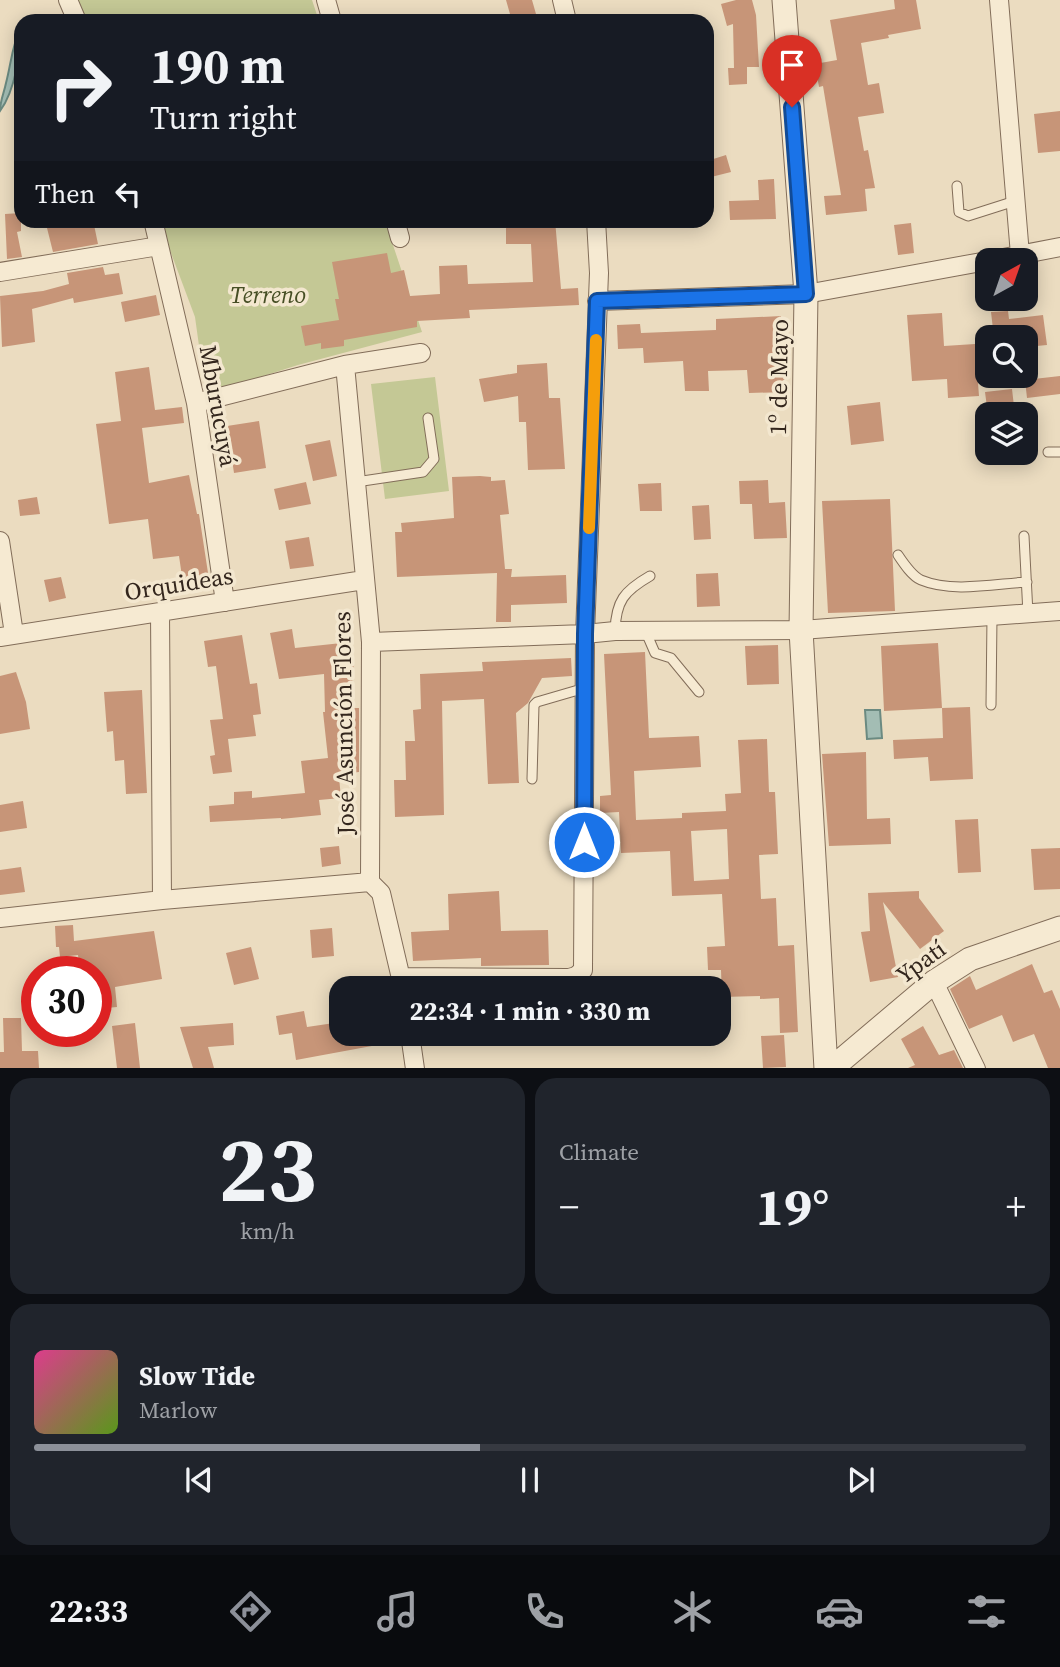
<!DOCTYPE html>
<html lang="en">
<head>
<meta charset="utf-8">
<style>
  body { margin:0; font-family:"Source Serif 4",serif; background:#20242c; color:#f1f3f6; height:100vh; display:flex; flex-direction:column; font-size:26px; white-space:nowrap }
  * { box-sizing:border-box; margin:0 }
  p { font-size:23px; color:#9ea1a6 }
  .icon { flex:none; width:38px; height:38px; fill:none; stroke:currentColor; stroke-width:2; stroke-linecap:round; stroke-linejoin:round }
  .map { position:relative; height:1068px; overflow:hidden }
  .panel { display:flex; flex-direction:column; gap:10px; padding:10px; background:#0d0f14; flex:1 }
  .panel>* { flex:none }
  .banner { position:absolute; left:14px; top:14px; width:700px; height:214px; border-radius:21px; box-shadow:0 4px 18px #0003; background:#171b24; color:#f1f3f6; overflow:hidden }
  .needle { width:46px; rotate:40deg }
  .controls { position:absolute; left:975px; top:248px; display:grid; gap:14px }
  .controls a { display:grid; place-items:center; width:63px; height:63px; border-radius:14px; background:#171b24; box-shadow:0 4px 18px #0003; font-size:35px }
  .speed { position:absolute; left:21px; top:956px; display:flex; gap:14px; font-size:35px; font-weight:700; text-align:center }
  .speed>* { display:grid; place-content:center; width:91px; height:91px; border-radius:50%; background:#171b24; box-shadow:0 4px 18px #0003; line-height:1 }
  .speed .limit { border:10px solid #d22; background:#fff; color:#111 }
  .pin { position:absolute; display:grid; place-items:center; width:60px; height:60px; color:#fff; margin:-72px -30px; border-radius:50% 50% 50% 0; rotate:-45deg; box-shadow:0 0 7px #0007 }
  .pin .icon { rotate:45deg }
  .me { position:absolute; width:77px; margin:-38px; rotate:0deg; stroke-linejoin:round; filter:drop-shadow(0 0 5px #0008) }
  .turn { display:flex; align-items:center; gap:24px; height:147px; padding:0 21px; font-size:32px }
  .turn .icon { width:91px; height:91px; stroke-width:2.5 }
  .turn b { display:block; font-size:49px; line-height:60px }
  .then { display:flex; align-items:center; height:66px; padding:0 21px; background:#0003; gap:14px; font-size:26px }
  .big { font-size:52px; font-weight:700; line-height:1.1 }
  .panel .tile { flex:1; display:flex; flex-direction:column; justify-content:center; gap:10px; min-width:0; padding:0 24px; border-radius:21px; background:#20242c }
  .panel .dial { align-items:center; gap:0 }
  .dial b { font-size:91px; line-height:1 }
  .song { display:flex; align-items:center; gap:21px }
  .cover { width:84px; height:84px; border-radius:10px; background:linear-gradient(135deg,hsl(330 70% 55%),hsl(90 70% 35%)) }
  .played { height:7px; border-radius:4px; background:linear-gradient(90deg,#8c9099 45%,#363941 45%) }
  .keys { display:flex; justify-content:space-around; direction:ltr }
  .heat { display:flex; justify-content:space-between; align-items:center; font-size:38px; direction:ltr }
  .panel .tiles { flex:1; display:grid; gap:10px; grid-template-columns:1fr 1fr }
  .tile:last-child { grid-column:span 2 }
  .trip { position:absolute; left:329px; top:976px; width:402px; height:70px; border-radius:21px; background:#171b24; box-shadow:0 4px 18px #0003; font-weight:700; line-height:70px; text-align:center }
  .menu { display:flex; height:112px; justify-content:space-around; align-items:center; background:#090b0e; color:#9ea1a6 }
  .menu .icon { width:49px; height:49px }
  .menu .selected { color:#8c9099 }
  .menu b { font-size:32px; color:#f1f3f6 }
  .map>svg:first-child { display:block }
</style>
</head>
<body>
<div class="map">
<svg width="1060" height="1069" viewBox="0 0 1060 1069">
  <rect width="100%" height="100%" fill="#ebdcc0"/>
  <path fill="#c4c895" d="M76,0H312L319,21H84Z
    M159,221H385L422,332L298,365L213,392L211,388L205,389L195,317Z
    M435,377L449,491L385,499L371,384Z"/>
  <path fill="#a3bdb4" stroke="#6b8a81" stroke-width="2" d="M21,27C21,52 15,91 0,111C0,101 4,93 6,83C11,64 12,45 21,27Z
    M865,710H880L882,738L867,739Z"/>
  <path fill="#c79578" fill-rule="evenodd" d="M506,0H532L538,21H512Z
    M736,0H752L756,15L759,67H747V84L729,85L728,68H734L733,24L727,26L721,4Z
    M894,0H916L921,29L888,35L889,38L861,43L868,85L879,83L884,113L858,117L864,151L868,150L875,188L865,189L867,211L826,215L824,196L841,195L823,86L819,87L815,64L837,60L830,20L895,9Z
    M1060,111V151L1038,153L1034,114Z
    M726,155L731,172L707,178V161Z
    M774,179L776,219L730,220L729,201L759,200L758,180Z
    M21,213V231L17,232L22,257L7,259L5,214Z
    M45,220H93L98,244L53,252Z
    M532,220H555L561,289L578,288L579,305L469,310L470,318L417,321V327L344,340V346L321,349V343L305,346L301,326L339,320L335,299H339L332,262L387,253L391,273L404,270L410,296L440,294L439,266L467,265L468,284L533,282L531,244H506V224L532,223Z
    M911,223L914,253L898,255L894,225Z
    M103,267L105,275L119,273L123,294L74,303L73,298L32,309L35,342L2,347L0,296L43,291L69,284L67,273Z
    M156,295L160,315L125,322L121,302Z
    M1008,311L1009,319L1043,315L1047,345L1026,347V338H994L991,312Z
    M942,313L944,346L975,344L979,396L948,398L947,379L912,381L907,315Z
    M781,316L785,392L749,393L747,370L708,371L709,391H685L683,361L644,363L643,348L618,349L617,325L640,324L641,333L716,330V319Z
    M547,363L549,398H560L565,469L528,470L526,422H519L518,396L484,402L479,379L517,373V365Z
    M149,367L155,410L182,407L184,423L142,428L149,483L189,475L197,514H199L210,586L184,590L179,556L153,559L148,519L109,524L96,424L121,421L115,372Z
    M1060,376V394L1027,398L1025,380Z
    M1012,389L1015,415H988L985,392Z
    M880,402L884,441L851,445L847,406Z
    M259,421L266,468L234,473L227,426Z
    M330,440L337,476L313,481L305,445Z
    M480,476L491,477V481L505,480L509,514L500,515L505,569H512L511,577L566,575L567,603L511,605V622H496L497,573L397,577L395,532H402L401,523L454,518L452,477Z
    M768,480L769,503L785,502L787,538L754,539L752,504H740L739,481Z
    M306,482L311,504L279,510L274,489Z
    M661,483L662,511H640L638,484Z
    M37,497L40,514L20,516L18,500Z
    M890,499L895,611L828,613L822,501Z
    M709,505L711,539L694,540L692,506Z
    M309,537L314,566L290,569L285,541Z
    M718,573L720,606L697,607L696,574Z
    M61,577L66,598L49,602L44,580Z
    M292,629L295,648L351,642L354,670L352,671L353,708H359V772L341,774L342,777H339L341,798L319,800L321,815L281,819V818L210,822L209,806L234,804V792L252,791V798L305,793L301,761L328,758L323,712H325L324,674L279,679L270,633Z
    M242,635L250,684L257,683L261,714L253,715L256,736L228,739L232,772L213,774L210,756L215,755L210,720L223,719L216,666L208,667L204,641Z
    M938,643L942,708L884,711L881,646Z
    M778,645L779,684L747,685L745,646Z
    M645,652L649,738L699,736L701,767L634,771L636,820L682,818V813L726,811L725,794L741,793L738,740L767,739L769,792H775L778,854L759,855L761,899L776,898L778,946L794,945L798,1032L780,1033L779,998L760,999V996L722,997L721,970H708L707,947L725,946L722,894L672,896L670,851L621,853L619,812L600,813V796L611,795L604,654ZM727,829L729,879L694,881L691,831Z
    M571,658L572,676L542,678L528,703L516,713L519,783L488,784L484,699L442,701L444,815L395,817L394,780H406L405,741H415L413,710L421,709L420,674L483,671L482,662Z
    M16,672L26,702L30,729L0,734V676Z
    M142,690L147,793L126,794L124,760L115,761L113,731L107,732L104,692Z
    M970,707L973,779L930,781L928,757L894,759L893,740L943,738L942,708Z
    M866,752L867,819L890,818L891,844L829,846L822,754Z
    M23,801L27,828L0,832V805Z
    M978,819L981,872L958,873L955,820Z
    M339,846L341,864L322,867L320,848Z
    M1060,848V889L1034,890L1031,849Z
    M21,867L25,892L0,895V870Z
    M499,891L501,931L548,930L549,965L481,966V958L413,961L411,932L449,930L448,894Z
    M919,891V898L944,931L920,949L883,902L898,977L870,982L861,932L870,931L868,893Z
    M73,925L74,941L154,931L162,979L115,987L117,1007L96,1009V971H80L78,955L60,957L59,947H56L55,926Z
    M332,928L334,956L312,958L310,930Z
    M251,947L259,979L234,985L226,953Z
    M1032,964L1044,993L1052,990L1060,1009V1068H1048L1034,1034L1013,1042L1002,1015L969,1029L950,989L970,976L976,990Z
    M304,1011L307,1027L341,1022V1034H388V1043L296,1060L292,1033L279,1035L276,1016Z
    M3,1018H21L22,1051H38L39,1068H0V1052H4Z
    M135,1023L140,1068H117L112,1026Z
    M233,1023L234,1045L208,1047L214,1068H193L180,1027Z
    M923,1026L939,1055L954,1050L963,1068H908L915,1065L901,1039Z
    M784,1035L786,1067L763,1068L761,1036Z"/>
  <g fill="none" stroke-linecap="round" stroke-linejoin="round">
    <defs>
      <path id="service" d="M957,186L959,212L968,216L1015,201
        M1048,452H1060
        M356,482L423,472L434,459L428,418
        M1024,536L1028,614
        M898,555C904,564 912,576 921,580C952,593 994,584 1027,582
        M645,630L655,653L671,658L699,692
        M615,631C616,601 624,591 650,576
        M991,705L992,617
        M532,779L534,705L537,702L585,688"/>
      <path id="minor" d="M68,0L77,21
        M326,0L332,21
        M562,0L567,21
        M999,0L1020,255
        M153,220L196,403L225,602
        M395,220L400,238
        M988,261L1060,247
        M0,272L159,246
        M597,301L806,294L987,261
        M345,365L371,642L370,882L381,893L403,987
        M196,403L345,365L421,353
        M0,541L14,634
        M160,612L162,900
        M0,637L364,580
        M371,642L585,634L615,631L801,630L1060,611
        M0,918L162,900L370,882
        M401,977L569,978L576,976L583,970L585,634L599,273L596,220
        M934,982L976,1069
        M410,1034L415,1069"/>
      <path id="tertiary" d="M784,0L806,294L801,630L826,1069
        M831,1069L934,982L970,959L1060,928"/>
    </defs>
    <use href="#service" stroke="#826d59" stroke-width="11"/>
    <use href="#minor" stroke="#826d59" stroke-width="20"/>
    <use href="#tertiary" stroke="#826d59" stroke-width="25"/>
    <use href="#service" stroke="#f6ead2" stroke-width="9"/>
    <use href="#minor" stroke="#f6ead2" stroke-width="18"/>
    <use href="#tertiary" stroke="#f6ead2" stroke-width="23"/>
  </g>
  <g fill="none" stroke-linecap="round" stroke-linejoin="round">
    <defs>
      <path id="route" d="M584,842L585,634L597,301L806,294L792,107"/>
    </defs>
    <use href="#route" stroke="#114b97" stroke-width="18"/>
    <use href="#route" stroke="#1a73e8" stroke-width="12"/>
    <path stroke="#f59e0b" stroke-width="12" d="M589,528L596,340"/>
  </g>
  <g text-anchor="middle" stroke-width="7" stroke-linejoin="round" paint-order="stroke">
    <g font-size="24" font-style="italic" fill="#464e24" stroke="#f3e7cf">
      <text x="268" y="303">Terreno</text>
    </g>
    <g font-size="24" fill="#33261d" stroke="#f3e7cf">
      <text transform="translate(779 377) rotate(-89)" y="8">1º de Mayo</text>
      <text transform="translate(218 406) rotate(80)" y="8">Mburucuyá</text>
      <text transform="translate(179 584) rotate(-9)" y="8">Orquideas</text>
      <text transform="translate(344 723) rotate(-91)" y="8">José Asunción Flores</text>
      <text transform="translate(921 962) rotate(-36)" y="8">Ypatí</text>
    </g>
  </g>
</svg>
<div class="controls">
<a><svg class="needle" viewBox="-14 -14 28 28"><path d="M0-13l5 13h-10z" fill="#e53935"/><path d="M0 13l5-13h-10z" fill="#9ea1a6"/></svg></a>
<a><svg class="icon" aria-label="search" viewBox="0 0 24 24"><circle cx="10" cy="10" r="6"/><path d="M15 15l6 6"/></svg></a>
<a><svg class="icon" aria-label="layers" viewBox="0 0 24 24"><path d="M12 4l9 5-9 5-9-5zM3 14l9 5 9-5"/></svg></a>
</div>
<div class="speed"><div class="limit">30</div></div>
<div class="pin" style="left:792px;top:107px;background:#d93025"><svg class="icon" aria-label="arrive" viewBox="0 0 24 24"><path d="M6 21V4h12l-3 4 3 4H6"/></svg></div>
<svg class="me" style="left:584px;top:842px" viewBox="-20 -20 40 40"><circle r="17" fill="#1a73e8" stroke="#fff" stroke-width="3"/><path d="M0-11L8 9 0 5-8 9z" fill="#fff"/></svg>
<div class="trip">22:34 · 1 min · 330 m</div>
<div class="banner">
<div class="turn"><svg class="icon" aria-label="right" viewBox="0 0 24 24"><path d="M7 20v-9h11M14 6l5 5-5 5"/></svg><div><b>190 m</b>Turn right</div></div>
<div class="then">Then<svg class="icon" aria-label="left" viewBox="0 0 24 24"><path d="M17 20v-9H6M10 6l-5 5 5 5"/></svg></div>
</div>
</div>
<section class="panel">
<div class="tiles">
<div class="tile dial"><b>23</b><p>km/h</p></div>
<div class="tile"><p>Climate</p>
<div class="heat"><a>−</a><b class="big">19°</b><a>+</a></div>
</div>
<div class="tile">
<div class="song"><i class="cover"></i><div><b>Slow Tide</b><p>Marlow</p></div></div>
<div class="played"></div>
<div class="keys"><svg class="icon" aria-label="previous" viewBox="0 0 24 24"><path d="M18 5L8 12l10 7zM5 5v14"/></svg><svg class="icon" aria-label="pause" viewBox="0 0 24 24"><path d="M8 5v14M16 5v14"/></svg><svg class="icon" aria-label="next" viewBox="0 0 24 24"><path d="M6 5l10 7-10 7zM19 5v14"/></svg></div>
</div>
</div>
</section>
<nav class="menu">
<b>22:33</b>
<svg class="icon selected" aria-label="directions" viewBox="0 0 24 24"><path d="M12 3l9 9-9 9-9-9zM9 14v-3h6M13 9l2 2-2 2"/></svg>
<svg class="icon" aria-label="music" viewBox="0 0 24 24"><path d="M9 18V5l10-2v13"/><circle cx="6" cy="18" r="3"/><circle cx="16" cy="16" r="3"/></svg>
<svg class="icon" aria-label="phone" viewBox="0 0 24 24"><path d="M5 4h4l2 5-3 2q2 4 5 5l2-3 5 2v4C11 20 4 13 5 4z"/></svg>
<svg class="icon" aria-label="climate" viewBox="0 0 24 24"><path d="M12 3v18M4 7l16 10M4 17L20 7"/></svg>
<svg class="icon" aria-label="car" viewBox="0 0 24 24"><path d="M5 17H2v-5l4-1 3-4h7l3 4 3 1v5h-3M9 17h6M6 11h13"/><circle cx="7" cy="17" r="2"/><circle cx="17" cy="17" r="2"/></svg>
<svg class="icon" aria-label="filters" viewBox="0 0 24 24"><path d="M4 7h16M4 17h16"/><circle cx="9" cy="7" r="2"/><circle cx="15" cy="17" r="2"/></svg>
</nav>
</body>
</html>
